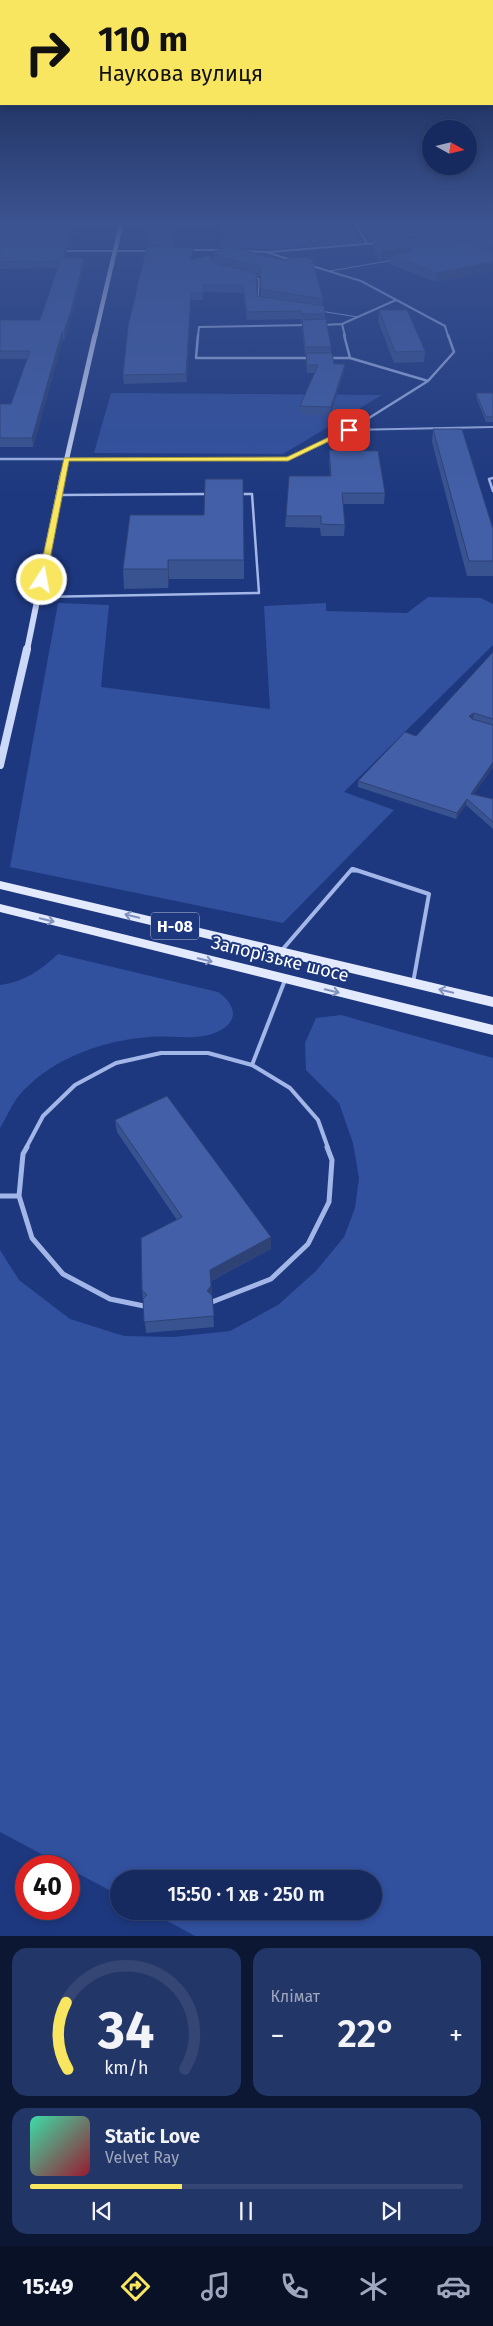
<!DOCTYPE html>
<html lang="uk">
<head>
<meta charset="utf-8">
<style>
  body { margin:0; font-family:"Fira Sans",sans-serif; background:#233668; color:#f1f3f6; height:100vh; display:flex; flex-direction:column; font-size:19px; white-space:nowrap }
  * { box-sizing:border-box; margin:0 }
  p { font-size:16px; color:#9ea7bd }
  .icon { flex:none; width:28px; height:28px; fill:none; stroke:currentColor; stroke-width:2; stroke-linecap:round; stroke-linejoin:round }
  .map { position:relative; height:1936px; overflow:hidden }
  .side { display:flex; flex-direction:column; gap:12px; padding:12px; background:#0c1734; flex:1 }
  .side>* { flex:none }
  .banner { position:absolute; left:0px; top:0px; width:494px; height:105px; box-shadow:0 2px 8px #0003,0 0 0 1px #354674; background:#f8e560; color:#111; overflow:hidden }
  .needle { width:32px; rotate:98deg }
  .fabs { position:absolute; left:422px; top:120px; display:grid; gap:10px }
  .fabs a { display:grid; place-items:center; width:55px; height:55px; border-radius:50%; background:#162a5f; box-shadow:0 2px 8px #0003,0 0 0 1px #354674; font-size:25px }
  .speed { position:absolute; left:15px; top:1855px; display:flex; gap:10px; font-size:25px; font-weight:700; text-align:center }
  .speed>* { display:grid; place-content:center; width:65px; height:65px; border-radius:50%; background:#162a5f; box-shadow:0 2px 8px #0003,0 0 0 1px #354674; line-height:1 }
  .speed .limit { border:8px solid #d22; background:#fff; color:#111 }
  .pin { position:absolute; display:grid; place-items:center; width:42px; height:42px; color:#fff; margin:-21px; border-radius:10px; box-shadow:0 2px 8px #0006 }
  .me { position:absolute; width:55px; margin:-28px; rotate:11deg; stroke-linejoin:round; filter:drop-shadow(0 0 4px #0008) }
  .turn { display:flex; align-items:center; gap:18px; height:105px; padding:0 15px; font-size:22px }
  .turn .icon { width:65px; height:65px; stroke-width:2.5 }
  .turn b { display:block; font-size:35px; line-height:42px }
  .big { font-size:38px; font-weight:600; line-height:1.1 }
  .side .tile { flex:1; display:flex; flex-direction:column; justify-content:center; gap:8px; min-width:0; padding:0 18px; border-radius:15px; background:#233668 }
  .side .dial { align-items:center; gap:0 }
  .dial svg { height:130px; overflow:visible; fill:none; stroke:#354674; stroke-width:7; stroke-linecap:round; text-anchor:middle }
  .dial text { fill:#f1f3f6; stroke:none }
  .song { display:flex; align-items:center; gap:15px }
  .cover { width:60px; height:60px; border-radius:8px; background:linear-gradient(135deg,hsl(160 70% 55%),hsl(350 70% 35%)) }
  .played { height:5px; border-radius:2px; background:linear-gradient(90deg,#f8e560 35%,#354674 35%) }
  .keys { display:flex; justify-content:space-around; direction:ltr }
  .heat { display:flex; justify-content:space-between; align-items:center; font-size:28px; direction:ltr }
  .side .tiles { flex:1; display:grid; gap:12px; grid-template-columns:1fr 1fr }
  .tile:last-child { grid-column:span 2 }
  .trip { position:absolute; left:110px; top:1870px; width:272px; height:50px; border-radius:25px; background:#162a5f; box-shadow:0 2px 8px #0003,0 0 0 1px #354674; font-weight:600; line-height:50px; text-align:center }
  .tabs { display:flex; height:80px; justify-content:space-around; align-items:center; background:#091126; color:#9ea7bd }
  .tabs .icon { width:35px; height:35px }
  .tabs .current { color:#f8e560 }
  .tabs b { font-size:22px; color:#f1f3f6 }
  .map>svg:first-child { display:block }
</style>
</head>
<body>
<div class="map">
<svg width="493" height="1936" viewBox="0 0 493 1936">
  <rect width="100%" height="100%" fill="#1e387f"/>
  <path fill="#31509e" d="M221,225H351L362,243L278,249L220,248Z
    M111,393L382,395L283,454L94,453Z
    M428,597L481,598L493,604V645L344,792L394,810L283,923L10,867L58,603L109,605L101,687L270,709L264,606L326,603V611L407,613Z
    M58,954L218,992C233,1002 241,1019 221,1030C200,1042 172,1035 149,1037C102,1041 55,1057 22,1092C13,1101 7,1117 0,1128V985C24,982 41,970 58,954Z
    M341,1015L493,1058V1936H195L149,1911H374V1879H119V1895L69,1869V1866H64L0,1832V1250L19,1280L70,1319L124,1336L173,1337L230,1331L278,1305L316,1271L344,1237L355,1208L359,1178L353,1143L339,1103L306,1070L305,1043L316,1018Z"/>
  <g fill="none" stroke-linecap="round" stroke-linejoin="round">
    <path stroke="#a2b6e8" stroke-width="1" d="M330,271L394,260
      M253,277L259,279L258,301
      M320,311L358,317"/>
    <path stroke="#a2b6e8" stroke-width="2" d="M349,430L493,427"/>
    <path stroke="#a2b6e8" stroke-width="2.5" d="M493,478L489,479L493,491
      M59,495L209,494
      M39,597L259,593L252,494H238"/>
    <path stroke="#a2b6e8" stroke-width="3" d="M351,871H357"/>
    <path stroke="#a2b6e8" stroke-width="4" d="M353,869L429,894L413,983
      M282,950L352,869
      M252,1065L285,980
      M26,1148L43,1116L75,1085L116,1063L161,1053H208L252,1065L290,1088L318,1120L328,1148"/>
    <path stroke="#a2b6e8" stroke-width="5" d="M27,1147L23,1154L19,1196L32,1238L63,1274L110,1299L144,1306
      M0,1196H19
      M212,1302L271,1279L308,1244L329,1202L332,1160L327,1147"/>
    <path stroke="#a2b6e8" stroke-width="2" d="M356,225L367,243
      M186,250H225
      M61,251H150
      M244,251L266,252L294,261
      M269,252L378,243
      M309,265L361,281L445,326L448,336
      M342,324L345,336
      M322,325L342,324L396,300
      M198,336L199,327L308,325"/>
    <path stroke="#a2b6e8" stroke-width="2.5" d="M198,335L196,358H312
      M344,335L350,358L428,381
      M328,358H350
      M0,459H288L345,433L428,381L454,352L448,335"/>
    <path stroke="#ccd8f7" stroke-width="4.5" d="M95,336L121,225"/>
    <path stroke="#ccd8f7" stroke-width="5" d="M63,475L95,335"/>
    <path stroke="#ccd8f7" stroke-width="6" d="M27,650L63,474"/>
    <path stroke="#ccd8f7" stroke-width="8" d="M0,765L27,649"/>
    <path fill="#e4eafe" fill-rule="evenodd" d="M0,881L493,997V1007L0,889Z
      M0,904L493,1025V1035L0,912Z"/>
  </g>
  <path fill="#395290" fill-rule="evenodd" d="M0,225H76L69,248H66L67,254L65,258H84L85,264L71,318L65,339H63L33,447H0V404H11L27,359H0V320H40L58,268L0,269Z
    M151,225H177L173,247L193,248L192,259L214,261V251L231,247L323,299L322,306L325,314V319L331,347V353L334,364H345L344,372L330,416L300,414V406L315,373H307L306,361V355H305L302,328V322H301V319L247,320L243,293L204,292L203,300H191L187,382L124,384L123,375L148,246V238ZM256,276L260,277L261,297L257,296Z
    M364,225H493V271L436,282L390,264V259L381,260L378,259L373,246V240H370Z
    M379,310L425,351L424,362L394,363L378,321Z
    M476,393H493V422H486L476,397Z
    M433,429L493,529V576H467L432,442Z
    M329,450L385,493L384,504H343L345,525L344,536H321L320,528L285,527L286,516L330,476L329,461Z
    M130,515L244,560V579H169L168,588L124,589L123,569Z
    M493,652V725L473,719H472L493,725V767L474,794L493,799V829L466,805L456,819L358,787V781L416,736Z
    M115,1120L271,1237V1249L211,1281L214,1327L146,1333L142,1290L177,1220L117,1132Z"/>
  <path fill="#2e4275" d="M73,225H76L69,248L68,241Z
    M175,225H177L173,247V238Z
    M66,247L67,254L63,264V258Z
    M410,247L409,256L391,255L390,259L381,260L382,251Z
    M84,258L85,264L65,339L64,332Z
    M493,262V271L436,282L437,273Z
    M191,293V300L187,382L186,374Z
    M62,332L63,339L33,447L32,438Z
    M345,364L344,372L330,416L331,407Z
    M168,560L169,579L168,588Z
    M474,713L473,719L469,722V716Z
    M493,762V767L470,800L471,794Z
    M467,799L466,805L456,819L457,813Z
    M271,1237V1249L210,1281V1270Z
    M211,1286L212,1297L207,1291Z"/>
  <path fill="#425fa7" stroke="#2e4275" d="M0,225H73L68,241L0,242Z
    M151,225H175L173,238H148Z
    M368,225H493V235L371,232Z
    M373,238L452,239L493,253V262L437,273L391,255L411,252L412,250L410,247L382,251L378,250Z
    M468,239H493V248Z
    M147,246L193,248L191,260L209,255L216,263L256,273L257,296L324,306L325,314H301V311L247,312L243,285H204L203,293H191L186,374L123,375L128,326Z
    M0,247H66L63,258H84L71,311L64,332H62L32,438H0V404H11L30,351H0V320H40L60,261L0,262Z
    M231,247L283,260L304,257L312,259L323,299L261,289L260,267L218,256L214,251Z
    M379,310H407L425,351L395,352Z
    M326,319L331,347H305L302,320Z
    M306,353H332L334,364H345L331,407L300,406L318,365H307Z
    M476,393H493V417H486Z
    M433,429H462L493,529V561H469Z
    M329,450L378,451L385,493H342L345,525L321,524V516H286L289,476H331Z
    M205,479H243L244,560H168V569H123L130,515H204Z
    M493,652V719L474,713L469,716L472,719L493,725V762L471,794L493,799V822L467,799L457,813L358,781L405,732L416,736Z
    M167,1096L271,1237L210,1270L211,1286L207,1291L212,1295L214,1316L144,1322L143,1299L147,1295L142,1290L141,1238L182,1217L115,1120Z"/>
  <defs><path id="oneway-shaft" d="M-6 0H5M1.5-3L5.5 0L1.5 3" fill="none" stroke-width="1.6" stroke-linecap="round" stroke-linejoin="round" transform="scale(1.25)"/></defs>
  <g stroke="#8191be">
    <use href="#oneway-shaft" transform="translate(132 916) rotate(-167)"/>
    <use href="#oneway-shaft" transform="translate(47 920) rotate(14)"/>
    <use href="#oneway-shaft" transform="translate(205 960) rotate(14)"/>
    <use href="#oneway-shaft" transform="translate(332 991) rotate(14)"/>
    <use href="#oneway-shaft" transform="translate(446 991) rotate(-166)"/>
  </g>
  <linearGradient id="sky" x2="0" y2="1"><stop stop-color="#101f46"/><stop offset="0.45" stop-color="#3b5390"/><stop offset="1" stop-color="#3b5390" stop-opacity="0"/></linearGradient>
  <rect width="493" height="496" fill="url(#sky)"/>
  <path fill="#f8e560" stroke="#a1953e" d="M346,429L352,430L288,461H69L46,580L42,583L38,580L64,458L287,457Z"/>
  <g text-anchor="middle" stroke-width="4" stroke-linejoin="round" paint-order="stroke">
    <rect fill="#1e387f" stroke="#bcc3d9" stroke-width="1" x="151" y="912.5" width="48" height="27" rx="4"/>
    <g font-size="16" font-weight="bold" fill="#fff">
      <text x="175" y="932">Н-08</text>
    </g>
    <g font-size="18" fill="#fff" stroke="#1e387f">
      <text transform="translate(280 959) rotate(14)" y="6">Запорізьке шосе</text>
    </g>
  </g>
</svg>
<div class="fabs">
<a><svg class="needle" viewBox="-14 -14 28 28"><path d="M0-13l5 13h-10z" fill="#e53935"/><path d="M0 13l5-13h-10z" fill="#9ea7bd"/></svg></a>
</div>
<div class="speed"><div class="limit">40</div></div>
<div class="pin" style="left:349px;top:430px;background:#d93025"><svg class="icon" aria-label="arrive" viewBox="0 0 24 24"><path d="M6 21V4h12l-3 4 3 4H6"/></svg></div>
<svg class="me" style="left:42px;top:580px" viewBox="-20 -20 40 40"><circle r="17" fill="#f8e560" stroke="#fff" stroke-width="3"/><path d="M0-11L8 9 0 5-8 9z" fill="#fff"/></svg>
<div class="trip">15:50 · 1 хв · 250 m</div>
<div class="banner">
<div class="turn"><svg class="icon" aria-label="right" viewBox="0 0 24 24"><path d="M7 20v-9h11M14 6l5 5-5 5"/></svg><div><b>110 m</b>Наукова вулиця</div></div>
</div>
</div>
<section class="side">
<div class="tiles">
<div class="tile dial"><svg viewBox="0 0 100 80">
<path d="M14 69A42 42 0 1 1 86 69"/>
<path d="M14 69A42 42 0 0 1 13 28" stroke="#f8e560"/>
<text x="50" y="56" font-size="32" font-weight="700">34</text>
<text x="50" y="72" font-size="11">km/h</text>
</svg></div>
<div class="tile"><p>Клімат</p>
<div class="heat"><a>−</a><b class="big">22°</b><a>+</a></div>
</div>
<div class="tile">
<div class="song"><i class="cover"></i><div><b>Static Love</b><p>Velvet Ray</p></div></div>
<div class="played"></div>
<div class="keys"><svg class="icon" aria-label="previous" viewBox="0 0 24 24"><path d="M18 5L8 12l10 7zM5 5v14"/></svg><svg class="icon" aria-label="pause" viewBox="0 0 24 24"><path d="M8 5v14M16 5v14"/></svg><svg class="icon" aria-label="next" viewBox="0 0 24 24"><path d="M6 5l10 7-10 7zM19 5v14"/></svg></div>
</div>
</div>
</section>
<nav class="tabs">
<b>15:49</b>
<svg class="icon current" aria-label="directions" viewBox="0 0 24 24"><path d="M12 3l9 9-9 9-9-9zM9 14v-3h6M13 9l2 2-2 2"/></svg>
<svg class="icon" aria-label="music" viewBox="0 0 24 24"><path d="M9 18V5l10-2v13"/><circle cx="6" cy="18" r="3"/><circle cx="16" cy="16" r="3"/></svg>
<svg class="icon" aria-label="phone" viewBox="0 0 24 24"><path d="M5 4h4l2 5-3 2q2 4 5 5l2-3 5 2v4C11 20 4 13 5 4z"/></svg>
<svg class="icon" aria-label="climate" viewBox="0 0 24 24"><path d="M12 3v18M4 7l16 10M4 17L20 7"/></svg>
<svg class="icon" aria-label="car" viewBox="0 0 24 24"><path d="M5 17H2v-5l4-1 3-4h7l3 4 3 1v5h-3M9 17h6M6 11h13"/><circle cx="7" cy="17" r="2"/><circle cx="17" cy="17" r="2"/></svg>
</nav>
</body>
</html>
